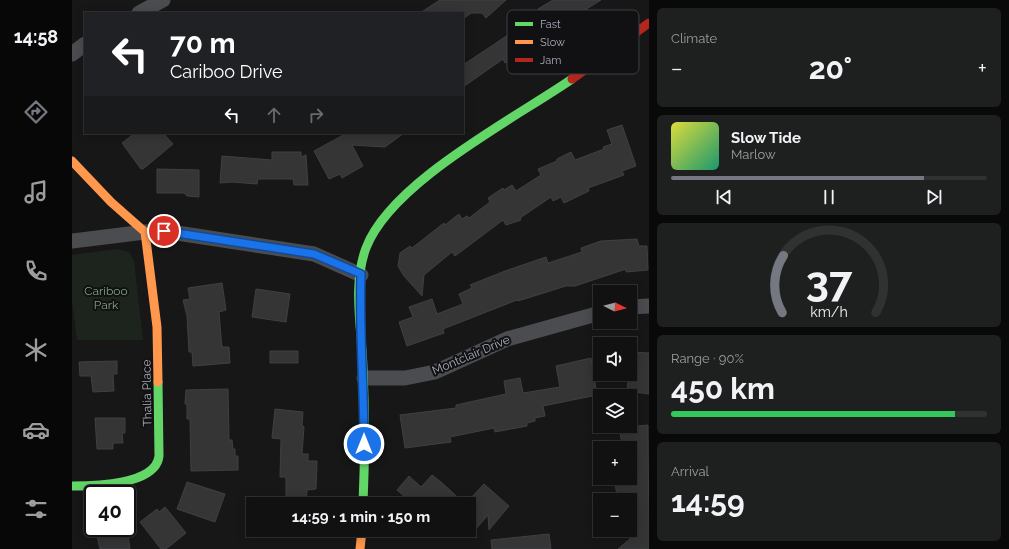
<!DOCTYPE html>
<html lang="en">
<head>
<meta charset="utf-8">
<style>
  body { margin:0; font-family:Raleway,sans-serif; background:#1e1f1f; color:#f1f3f6; height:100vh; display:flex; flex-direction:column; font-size:15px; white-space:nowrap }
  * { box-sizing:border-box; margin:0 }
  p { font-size:13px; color:#9c9d9f }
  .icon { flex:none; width:22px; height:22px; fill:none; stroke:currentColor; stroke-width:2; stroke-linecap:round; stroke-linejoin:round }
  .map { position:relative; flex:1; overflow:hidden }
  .details { display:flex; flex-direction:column; gap:8px; padding:8px; background:#090909; width:360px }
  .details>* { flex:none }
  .top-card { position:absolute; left:12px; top:12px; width:380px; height:122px; border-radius:0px; box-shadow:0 2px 10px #0003,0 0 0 1px #303131; background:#202124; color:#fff; overflow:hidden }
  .needle { width:26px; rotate:96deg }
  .fabs { position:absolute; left:521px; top:285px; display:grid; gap:8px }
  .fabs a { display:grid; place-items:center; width:44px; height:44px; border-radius:0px; background:#111; box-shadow:0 2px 10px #0003,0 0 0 1px #303131; font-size:20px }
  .speed { position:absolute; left:12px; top:485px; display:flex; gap:8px; font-size:20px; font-weight:700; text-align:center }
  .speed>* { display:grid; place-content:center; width:52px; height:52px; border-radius:50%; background:#111; box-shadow:0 2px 10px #0003,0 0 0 1px #303131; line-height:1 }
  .speed .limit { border:2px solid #111; border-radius:6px; background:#fff; color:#111 }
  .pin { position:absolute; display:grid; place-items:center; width:34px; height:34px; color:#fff; margin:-17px; border:2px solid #fff; border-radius:50%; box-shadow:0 1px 4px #0007 }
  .me { position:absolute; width:44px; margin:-22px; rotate:0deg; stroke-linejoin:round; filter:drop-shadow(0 0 3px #0008) }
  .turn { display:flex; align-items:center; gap:14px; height:84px; padding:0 20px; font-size:18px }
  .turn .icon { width:52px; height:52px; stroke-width:2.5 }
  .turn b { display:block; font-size:28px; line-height:34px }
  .lanes { display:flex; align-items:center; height:38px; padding:0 20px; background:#0003; justify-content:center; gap:20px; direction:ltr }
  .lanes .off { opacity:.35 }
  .big { font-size:30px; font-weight:700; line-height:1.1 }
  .details .tile { flex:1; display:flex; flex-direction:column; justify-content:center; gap:6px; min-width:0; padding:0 14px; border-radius:6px; background:#1e1f1f }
  .details .dial { align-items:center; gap:0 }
  .dial svg { height:104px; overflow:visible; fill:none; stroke:#303131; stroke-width:7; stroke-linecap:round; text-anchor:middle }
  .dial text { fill:#f1f3f6; stroke:none }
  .song { display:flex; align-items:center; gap:12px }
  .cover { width:48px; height:48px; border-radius:6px; background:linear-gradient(135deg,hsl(60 70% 55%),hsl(160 70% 35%)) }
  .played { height:4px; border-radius:2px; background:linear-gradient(90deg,#757880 80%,#303131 80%) }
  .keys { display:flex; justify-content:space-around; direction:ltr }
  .heat { display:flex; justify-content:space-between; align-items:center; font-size:22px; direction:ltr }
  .charge { height:6px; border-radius:3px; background:linear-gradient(90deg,#34c759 90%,#303131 0) }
  .trip { position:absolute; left:174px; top:497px; width:230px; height:40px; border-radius:0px; background:#111; box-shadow:0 2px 10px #0003,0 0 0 1px #303131; font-weight:700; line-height:40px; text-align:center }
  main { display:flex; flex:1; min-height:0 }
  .menu { display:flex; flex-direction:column; width:72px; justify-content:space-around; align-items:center; background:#070707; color:#9c9d9f }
  .menu .icon { width:28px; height:28px }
  .menu .current { color:#757880 }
  .menu b { font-size:18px; color:#f1f3f6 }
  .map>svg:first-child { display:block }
</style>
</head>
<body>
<main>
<nav class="menu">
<b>14:58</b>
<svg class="icon current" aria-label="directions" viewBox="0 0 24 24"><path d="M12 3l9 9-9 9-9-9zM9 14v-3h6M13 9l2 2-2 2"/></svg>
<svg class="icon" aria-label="music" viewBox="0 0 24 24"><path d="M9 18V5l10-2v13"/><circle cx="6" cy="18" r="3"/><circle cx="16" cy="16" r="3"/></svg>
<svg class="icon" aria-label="phone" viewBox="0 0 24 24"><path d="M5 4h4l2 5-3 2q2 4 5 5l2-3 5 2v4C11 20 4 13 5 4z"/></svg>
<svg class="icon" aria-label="climate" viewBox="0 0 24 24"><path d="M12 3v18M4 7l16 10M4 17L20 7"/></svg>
<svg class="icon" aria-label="car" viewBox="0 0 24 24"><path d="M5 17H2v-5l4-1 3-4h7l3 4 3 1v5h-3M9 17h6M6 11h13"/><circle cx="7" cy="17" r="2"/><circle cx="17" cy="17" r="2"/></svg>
<svg class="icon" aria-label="filters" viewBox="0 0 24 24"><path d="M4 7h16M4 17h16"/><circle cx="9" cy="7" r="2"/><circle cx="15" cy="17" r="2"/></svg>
</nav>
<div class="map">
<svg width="577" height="549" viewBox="0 0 577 549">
  <rect width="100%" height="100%" fill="#171717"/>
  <path fill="#1d241e" d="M45,249L57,252L62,261L71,340H5L0,301V255Z"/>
  <path fill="#353536" stroke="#3f4043" d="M368,0H434L414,18L410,13H399L391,19V13H348Z
    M481,0H529L492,23L487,15L474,23L466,9Z
    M448,27L460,44L452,54L443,56L433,63L431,59L391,87V65Z
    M550,125L564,166L550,171L552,175L516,188L517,191L492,203L489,197L481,201L479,197L448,218L449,220L434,225L431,220L383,256L380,252L352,275L350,296L332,276L326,266L328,253L338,246L340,248L372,223L373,225L387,214L390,219L395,216L397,218L418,202L416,198L431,188L432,190L440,185L444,191L469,175L466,169L485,161V159L499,152L503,160L532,149L531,147L540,144L535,130Z
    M63,133H91L101,144L71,169H69L50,143Z
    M275,133H332L313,147L280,145L291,166L270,178L268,174L257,179L242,151Z
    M200,152H229V157L234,155L236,185H222L221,179H186L185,184L160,182L148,183L150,156L200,160Z
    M85,169L127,170V197L115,196L112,193H85Z
    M565,239L567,246H575L576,270L554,272V269L503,286H494L446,301L445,300L371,329L372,333L335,346L327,322L341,317L337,307L360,299L365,314L391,304L387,294L400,288L398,285L433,271L474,257L476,263L510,252L509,248L529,241Z
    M150,283L154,310L147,312L149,337L150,347H157L158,363L121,366L120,352H117L115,316L111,300L118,299L116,288Z
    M184,289L218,294L214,322L180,317Z
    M198,351H226V363H198Z
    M559,352L577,353V394L555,391Z
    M519,358L525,395L471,406L473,416L463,418V421L455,423V426L423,432L422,428L378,437L379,442L333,448L328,415L384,408V405L434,394L432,381L448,378L451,393L488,387L484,366Z
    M45,361V374H41L42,391L21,392L19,376H8L7,362Z
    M156,389L157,440H160L161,449H163V456H166V470L119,471L118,419H115V404H113L114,390Z
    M203,409L231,412L230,425L232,427L230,454H236V461H245L244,489L235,490L234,504H214V477H208L209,439L200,438Z
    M23,418H53V433H50L51,443H41V449H25Z
    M576,425L577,549H546L558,539V500H546L543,484L558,481V448H551L547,428Z
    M360,475L369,482L393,504H341L325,490L337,476L349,487Z
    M115,482L153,494L143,522L105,509Z
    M412,484L437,506L417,530L416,515L397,537V500Z
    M93,507L114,533L94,549H89L68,522L85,509L87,512Z
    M23,528H55L58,549H28Z
    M477,534L479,549H420L419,540Z"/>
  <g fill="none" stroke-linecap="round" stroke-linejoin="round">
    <path stroke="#4b4c50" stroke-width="15" d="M67,13L91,0
      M0,54L13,44
      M0,241L73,232L92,231L242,254L289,275
      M558,307L577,306
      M292,378H333L363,372L435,339L528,313"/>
    <path stroke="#63d668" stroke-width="9" d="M0,486C22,486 84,485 87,456L86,382
      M291,504C293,459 293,413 291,368C290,330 280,285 294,248C319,182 442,119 500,79"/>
    <path stroke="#ff974d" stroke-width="9" d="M0,161L39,202L73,232L85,327L86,382
      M288,549L290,530"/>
    <path stroke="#b3261e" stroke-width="9" d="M500,79L577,23"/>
  </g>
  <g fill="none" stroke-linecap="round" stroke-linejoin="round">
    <defs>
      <path id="route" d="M92,231L242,254L289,274C287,330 292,388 292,444"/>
    </defs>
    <use href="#route" stroke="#114b97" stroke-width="10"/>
    <use href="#route" stroke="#1a73e8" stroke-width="7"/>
  </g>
  <g text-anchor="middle" stroke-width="4" stroke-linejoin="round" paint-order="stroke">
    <g font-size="12" fill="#7fa381" stroke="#111113">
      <text x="34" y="295">Cariboo<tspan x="34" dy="14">Park</tspan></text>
    </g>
    <g font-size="12" fill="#a8adb8" stroke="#111113">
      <text transform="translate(399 355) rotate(-23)" y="4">Montclair Drive</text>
      <text transform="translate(75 393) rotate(-91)" y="4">Thalia Place</text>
    </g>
  </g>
  <rect x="435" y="10" width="132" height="64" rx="6" fill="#111113" stroke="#3e4045" stroke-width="1"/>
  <rect x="443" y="22" width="18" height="4" fill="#63d668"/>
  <rect x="443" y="40" width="18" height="4" fill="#ff974d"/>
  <rect x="443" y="58" width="18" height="4" fill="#b3261e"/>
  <g font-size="11" fill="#a8adb8">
    <text x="468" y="28">Fast</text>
    <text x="468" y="46">Slow</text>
    <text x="468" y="64">Jam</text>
  </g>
</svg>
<div class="fabs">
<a><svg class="needle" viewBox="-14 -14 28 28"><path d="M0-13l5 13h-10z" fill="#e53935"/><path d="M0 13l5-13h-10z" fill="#9c9d9f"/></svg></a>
<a><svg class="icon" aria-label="sound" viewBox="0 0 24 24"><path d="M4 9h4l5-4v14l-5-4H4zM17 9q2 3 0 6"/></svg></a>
<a><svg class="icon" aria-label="layers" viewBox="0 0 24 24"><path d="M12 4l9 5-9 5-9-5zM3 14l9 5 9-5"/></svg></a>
<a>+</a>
<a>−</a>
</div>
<div class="speed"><div class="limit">40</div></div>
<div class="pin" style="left:92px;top:231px;background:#d93025"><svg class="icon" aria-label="arrive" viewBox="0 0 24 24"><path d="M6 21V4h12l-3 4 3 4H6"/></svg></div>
<svg class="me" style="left:292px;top:444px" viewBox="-20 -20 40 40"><circle r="17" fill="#1a73e8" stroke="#fff" stroke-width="3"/><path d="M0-11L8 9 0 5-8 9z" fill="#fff"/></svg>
<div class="trip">14:59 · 1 min · 150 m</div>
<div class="top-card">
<div class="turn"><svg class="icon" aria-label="left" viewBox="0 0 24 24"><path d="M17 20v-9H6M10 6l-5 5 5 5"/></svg><div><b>70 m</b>Cariboo Drive</div></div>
<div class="lanes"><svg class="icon" aria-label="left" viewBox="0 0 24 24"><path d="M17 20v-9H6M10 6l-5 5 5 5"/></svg><svg class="icon off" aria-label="ahead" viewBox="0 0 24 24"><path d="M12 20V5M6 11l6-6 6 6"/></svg><svg class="icon off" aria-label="right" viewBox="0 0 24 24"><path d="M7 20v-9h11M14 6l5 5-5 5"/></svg></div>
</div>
</div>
<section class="details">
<div class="tile"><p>Climate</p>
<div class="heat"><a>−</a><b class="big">20°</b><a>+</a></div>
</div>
<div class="tile">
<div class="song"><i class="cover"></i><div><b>Slow Tide</b><p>Marlow</p></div></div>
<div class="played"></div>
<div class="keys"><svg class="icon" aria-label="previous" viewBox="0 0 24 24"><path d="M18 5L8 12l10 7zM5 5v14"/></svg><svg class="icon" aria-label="pause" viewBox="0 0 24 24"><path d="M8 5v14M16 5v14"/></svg><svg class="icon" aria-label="next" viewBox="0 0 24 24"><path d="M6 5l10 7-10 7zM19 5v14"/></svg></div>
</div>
<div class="tile dial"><svg viewBox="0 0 100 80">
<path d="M14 69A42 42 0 1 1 86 69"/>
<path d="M14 69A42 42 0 0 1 15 25" stroke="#757880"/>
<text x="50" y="56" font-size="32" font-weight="700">37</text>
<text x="50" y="72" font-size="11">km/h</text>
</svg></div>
<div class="tile"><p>Range · 90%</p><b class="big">450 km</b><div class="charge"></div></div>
<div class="tile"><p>Arrival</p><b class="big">14:59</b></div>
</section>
</main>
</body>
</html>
